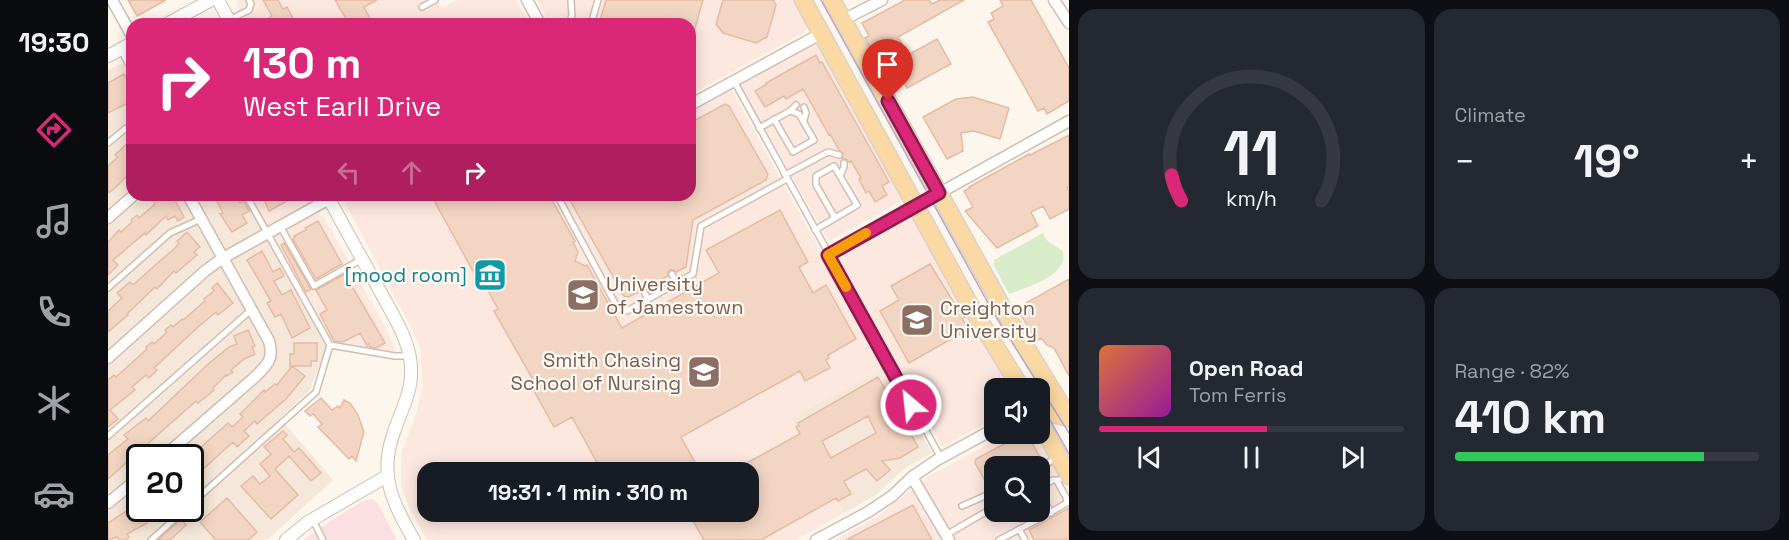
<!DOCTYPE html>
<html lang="en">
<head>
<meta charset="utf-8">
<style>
  body { margin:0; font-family:"Space Grotesk",sans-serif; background:#242831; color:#f1f3f6; height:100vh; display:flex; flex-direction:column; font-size:22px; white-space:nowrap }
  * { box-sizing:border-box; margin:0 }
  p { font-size:20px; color:#9ea1a6 }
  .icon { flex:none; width:33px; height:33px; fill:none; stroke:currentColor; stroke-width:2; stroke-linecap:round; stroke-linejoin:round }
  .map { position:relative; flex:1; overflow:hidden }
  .panel { display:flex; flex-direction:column; gap:9px; padding:9px; background:#0d0f14; width:720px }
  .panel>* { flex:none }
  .guide { position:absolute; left:18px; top:18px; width:570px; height:183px; border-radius:18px; box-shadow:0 3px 15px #0003; background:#db2777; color:#fff; overflow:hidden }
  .controls { position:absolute; left:876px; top:378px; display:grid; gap:12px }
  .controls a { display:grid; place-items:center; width:66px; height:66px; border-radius:12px; background:#171b24; box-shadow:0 3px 15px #0003; font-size:30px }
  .speed { position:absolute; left:18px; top:444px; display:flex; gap:12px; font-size:30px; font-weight:700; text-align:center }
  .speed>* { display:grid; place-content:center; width:78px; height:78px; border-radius:50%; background:#171b24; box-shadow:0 3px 15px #0003; line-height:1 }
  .speed .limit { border:3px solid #111; border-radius:9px; background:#fff; color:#111 }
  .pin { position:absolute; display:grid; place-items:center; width:51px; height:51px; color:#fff; margin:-62px -26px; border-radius:50% 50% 50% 0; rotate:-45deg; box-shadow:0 0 6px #0007 }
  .pin .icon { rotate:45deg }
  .me { position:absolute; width:66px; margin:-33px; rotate:332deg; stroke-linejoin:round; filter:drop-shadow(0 0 4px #0008) }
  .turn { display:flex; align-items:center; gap:21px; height:126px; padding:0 18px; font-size:27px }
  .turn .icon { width:78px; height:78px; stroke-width:2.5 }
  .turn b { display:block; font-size:42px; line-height:51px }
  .lanes { display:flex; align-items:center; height:57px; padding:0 18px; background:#0003; justify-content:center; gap:30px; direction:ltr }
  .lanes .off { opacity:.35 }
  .big { font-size:45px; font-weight:800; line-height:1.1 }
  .panel .widget { flex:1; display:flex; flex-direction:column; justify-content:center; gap:9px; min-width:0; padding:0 21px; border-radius:18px; background:#242831 }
  .panel .dial { align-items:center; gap:0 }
  .dial svg { height:156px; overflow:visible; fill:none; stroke:#363941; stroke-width:7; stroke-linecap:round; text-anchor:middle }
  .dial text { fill:#f1f3f6; stroke:none }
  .song { display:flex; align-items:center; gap:18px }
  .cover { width:72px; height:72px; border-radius:9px; background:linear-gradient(135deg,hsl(20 70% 55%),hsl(300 70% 35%)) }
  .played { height:6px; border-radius:3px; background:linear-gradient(90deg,#db2777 55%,#363941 55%) }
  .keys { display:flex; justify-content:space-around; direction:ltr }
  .heat { display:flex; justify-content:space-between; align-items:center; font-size:33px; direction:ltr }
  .charge { height:9px; border-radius:4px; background:linear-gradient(90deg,#34c759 82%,#363941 0) }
  .panel .tiles { flex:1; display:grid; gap:9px; grid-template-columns:repeat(2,1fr) }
  .trip { position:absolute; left:309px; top:462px; width:342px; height:60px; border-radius:18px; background:#171b24; box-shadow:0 3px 15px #0003; font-weight:800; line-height:60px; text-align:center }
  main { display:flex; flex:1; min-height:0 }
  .dock { display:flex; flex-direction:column; width:108px; justify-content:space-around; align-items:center; background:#090b0e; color:#9ea1a6 }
  .dock .icon { width:42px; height:42px }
  .dock .active { color:#db2777 }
  .dock b { font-size:27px; color:#f1f3f6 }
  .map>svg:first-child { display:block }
</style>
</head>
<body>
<main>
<nav class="dock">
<b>19:30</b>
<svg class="icon active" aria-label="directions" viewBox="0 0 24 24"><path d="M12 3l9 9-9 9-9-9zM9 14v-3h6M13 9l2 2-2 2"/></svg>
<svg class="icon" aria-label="music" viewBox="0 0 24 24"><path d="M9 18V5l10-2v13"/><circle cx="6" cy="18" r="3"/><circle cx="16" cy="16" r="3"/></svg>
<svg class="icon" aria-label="phone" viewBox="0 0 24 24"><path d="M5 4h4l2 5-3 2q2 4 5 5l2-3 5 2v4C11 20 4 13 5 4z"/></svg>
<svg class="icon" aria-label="climate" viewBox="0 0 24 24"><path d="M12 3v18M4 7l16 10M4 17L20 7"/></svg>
<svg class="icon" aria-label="car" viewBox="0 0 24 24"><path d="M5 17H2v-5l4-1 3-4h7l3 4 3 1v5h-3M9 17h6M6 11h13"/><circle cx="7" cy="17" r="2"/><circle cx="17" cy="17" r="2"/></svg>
</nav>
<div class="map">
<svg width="961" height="540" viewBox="0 0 961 540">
  <rect width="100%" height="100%" fill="#fdf6ec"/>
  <path fill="#f5e8da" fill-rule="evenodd" d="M23,59L24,61V195H135L219,347L201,391L172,418L225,480L159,540H0V70ZM32,458H82V508H32Z
    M776,367L824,453L797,468L768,495L736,513L683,418Z"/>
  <path fill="#fde8e0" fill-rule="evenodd" d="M130,0H329L334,8L349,0H408L421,24H137L131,12L129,6Z
    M429,0H688L700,27L697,32L582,95V24H442Z
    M707,44H711L795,200L721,241L631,85Z
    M623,89L776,367L683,418L736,513L688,540H319L299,504L293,485V454L308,414L315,386L313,351L306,333L238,205L239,197L241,195H582V111ZM320,472H640V512H320Z
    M143,195H204L202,198L211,215L216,217L273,319L285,343L288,354L226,346Z
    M805,217L908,388H886V419L834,447L732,262L734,257L801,218Z
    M899,434H932L961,483V540H726L767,518L819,477ZM886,466H932V512H886Z"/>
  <path fill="#fbdfe3" d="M264,499L270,504L289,540H195L221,522L257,500Z"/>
  <path fill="#d8ecc9" d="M935,233C939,245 948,244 955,252C961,277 913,289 901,294L885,264L887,262L886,260Z"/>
  <path fill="#f3d5c3" stroke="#e6bba3" stroke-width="1.5" fill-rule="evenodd" d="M20,0H58L29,16Z
    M155,0H170L175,9L179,7L188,24H161L159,19L164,16Z
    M227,0H269L256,7L265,24H241Z
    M498,0H595L584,39L582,38V24H491Z
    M615,0H665L668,5L659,37L648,43L615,33L608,24Z
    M797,0H821L824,4L832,0H856L790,37L800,55L829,39L843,64L799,88L784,61L773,67L757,38L761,36L754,23Z
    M892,0H923L961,68V101L939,114L936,108L930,111L880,22L886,19L883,13L895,6Z
    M708,55L712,63L714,62L781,182L774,186L779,195L767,202L761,191L758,193L751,179L753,178L743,161L741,162L738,159H734L735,153L731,150L722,134L721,135L695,89L678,99L676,96L657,107L647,91L659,84L658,83Z
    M16,74L24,89V101L0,113V83Z
    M865,97L901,108L892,139L866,131L853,133L855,151L839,159L815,117L848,99Z
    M617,104L621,106L660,174L658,180L585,220L578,267L568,272L566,270H562L560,272V276L539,287L533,286L531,288V292L520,297L516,296L459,195H582V123Z
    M961,135V187L959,188L961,191V209L942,219L935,206L923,212L930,226L889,248L857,211L865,207L856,191L862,188L861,187L921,154L922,155Z
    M24,139V171L7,188L0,193V166L10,157L7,155Z
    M54,195H64L76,217L70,221L67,216L60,220L58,216L38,235L37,233L5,260L10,265L0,275V242L11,230L13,232L24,222L23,220L29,215L31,218L47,204L45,200Z
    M106,195H127L132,203L136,201L141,211L134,215L139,223L124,232L112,214L115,213Z
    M154,195H190L161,211Z
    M323,195H441L467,241L465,242L470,252L467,261L477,266L479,265L514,328L611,273L598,250L672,210L700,262L691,267L705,293L718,285L748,339L720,355L721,358L718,360L722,368L697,381L692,371L573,437L590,468L582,472H494L464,417L446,427L425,389L429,387L386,311L390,309L379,289L376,291Z
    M210,221L234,264L208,279L185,239L187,237L186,236L198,230L197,228Z
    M79,232L92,247L86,252L89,255L68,273L66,271L49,289L47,287L19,314L20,315L0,332V311L14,298L9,293L22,282L25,285L45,267L67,248L71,243L69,241Z
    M176,243L203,289L198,292L173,245Z
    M154,251L165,272L172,268L176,276L166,281L174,295L183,290L202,328L184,338L173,314L167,317L159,303L163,301L139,260Z
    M822,264L851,311L853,310L857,317L854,319L861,329L801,363L772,311L791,300L783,286Z
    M237,274L277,343L268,348L262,347L261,344L259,346L252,333L235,342L226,341L212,314L219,310L208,290Z
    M961,279V376L946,348L939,345L933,338L928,341L909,308Z
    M109,283L125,303L110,315L108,312L90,327L46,368L49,370L41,378L38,375L24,387L27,390L2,410L10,419L0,427V380L6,375L8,377L39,349L38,347L44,342L46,344L59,332L57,330L63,325L65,327L74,319L75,320L97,301L96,299L106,291L104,288Z
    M140,330L147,346L144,347L147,354L136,359L123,370L125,372L119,376L118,375L105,388L106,390L99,396L90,403L88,401L0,479V455L20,439L16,435L38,418L40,421L99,365L121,347L129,344L126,336Z
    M186,343H209V361H203V366H182V354H186Z
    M184,366L197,376L178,399L149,424L147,421L136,431L141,436L129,447L125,442L82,481V457L120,423L124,427L135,417L132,414L156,390L157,392L167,384L169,385Z
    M770,377L810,447L792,458L774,461L782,470L769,481L758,469L736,481L743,494L730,501L728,498L653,540H596L580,512H640V472H622L692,434L688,427L691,426L690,423ZM760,416L768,433L723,458L714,441Z
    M213,398L224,410L230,406L232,408L236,400L242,403L250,415L256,432L248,461L244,456L241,459L210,427L214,424L205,414L202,416L197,411Z
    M175,431L179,435L175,439L186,452L191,448L213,473L203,481L181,456L167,469L190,495L163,519L133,486L145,476L152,484L162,476L152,464L163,454L156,447Z
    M915,434H919L933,459L932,462L926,466H886V487L881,488L867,463L868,459Z
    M119,498L149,532L140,540H108L92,522Z
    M32,502V508H53L37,521L39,523L19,534L21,537L17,540H11L9,537L0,540V523Z
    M805,505L824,540H738Z
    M961,508V538L957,540H926L921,530Z
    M912,512H929L930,514L927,515L921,513L919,516V520L912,522L907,514Z
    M73,519L78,525L62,540H50Z"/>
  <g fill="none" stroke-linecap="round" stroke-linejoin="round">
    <defs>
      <path id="service" d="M314,7L327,0
        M121,20L141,10L143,4L141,0
        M461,24L464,15L463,1
        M483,24L490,0
        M13,50L24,71
        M626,81L833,458
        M666,119L685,152L706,140L691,114L682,111
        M696,120L698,113L696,107
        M651,128L682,111L688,105
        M0,143L17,129L24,125
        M677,175L720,152L731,155
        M732,176L736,167V163
        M449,195L510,309L519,311L585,274L593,226L679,179
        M172,226L206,286L254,259
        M707,230L749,205L726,166L708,176V185L727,218
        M564,274L569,283
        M0,288L62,233L93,219
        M535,290L540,299
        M222,345L287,356H301
        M0,436L143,310
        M932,468L948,458
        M932,487L945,480H951
        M932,492L943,513
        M82,505L208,392L222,345L138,195
        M854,506L886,492
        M205,520L215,540
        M925,522L959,503L958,497L949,481
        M911,529L917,540
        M838,535L886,507
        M43,540L79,508
        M891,540L925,522L923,518"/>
      <path id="minor" d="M4,0L24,36
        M419,0L432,24
        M946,0L961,23
        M735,20L774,0
        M582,105L714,33
        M0,218L26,195
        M720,255L961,121
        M0,358L97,271L115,258L221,199
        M54,458L147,377C160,364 166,359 161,341L80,195
        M804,477L841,540
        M0,503L32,477
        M708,540L760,512L784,496L804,477L829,460L886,429"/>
      <path id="tertiary" d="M110,0L123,24
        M59,24L103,0
        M0,56L24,43
        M219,195C236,227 254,259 272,291C283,312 298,334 302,358C307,388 295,405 286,432C270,475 285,504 306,540
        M178,540L200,522L279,476"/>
      <path id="primary" d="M695,0L862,305L913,388
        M724,0L902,321L961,418
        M932,408L938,412L961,418
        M932,422L961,476"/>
    </defs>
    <use href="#service" stroke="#d1beb0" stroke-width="8"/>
    <use href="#minor" stroke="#d1beb0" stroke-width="13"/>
    <use href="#tertiary" stroke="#d1beb0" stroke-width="14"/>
    <use href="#primary" stroke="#dad1cd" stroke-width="19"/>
    <use href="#service" stroke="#fff" stroke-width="5"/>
    <use href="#minor" stroke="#fff" stroke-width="10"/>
    <use href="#tertiary" stroke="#fff" stroke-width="12"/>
    <use href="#primary" stroke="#fbd9a5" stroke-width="16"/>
    <path stroke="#b9a8c9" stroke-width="1.5" d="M713,0L885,312L961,433
      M932,402L961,454"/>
  </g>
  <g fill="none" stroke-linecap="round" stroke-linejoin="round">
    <defs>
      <path id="route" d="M780,101L831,193L720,255L803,405"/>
    </defs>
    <use href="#route" stroke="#8e194d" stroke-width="15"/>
    <use href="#route" stroke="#db2777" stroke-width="10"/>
    <path stroke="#f59e0b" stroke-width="10" d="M738,287L720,255L758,233"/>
  </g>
  <defs>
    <symbol id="museum-square" viewBox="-11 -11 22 22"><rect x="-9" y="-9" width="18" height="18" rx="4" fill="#0f9aa8" stroke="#fffaf3"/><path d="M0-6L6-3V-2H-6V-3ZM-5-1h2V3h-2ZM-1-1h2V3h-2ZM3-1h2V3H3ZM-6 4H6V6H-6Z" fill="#fff"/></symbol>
    <symbol id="university-square" viewBox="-11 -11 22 22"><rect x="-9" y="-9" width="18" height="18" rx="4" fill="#8d6e63" stroke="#fffaf3"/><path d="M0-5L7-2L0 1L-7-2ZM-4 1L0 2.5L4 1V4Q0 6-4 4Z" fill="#fff"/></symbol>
  </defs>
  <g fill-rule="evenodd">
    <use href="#museum-square" x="363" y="256" width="38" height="38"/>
    <use href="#university-square" x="456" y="276" width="38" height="38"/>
    <use href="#university-square" x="790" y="301" width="38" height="38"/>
    <use href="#university-square" x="577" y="353" width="38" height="38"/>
  </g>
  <g text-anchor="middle" stroke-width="4.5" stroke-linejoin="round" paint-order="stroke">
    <g font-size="20" fill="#0d838f" stroke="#fffaf3" text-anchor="end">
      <text x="359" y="282">[mood room]</text>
    </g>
    <g font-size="20" fill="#785e54" stroke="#fffaf3" text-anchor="start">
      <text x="498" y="291">University<tspan x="498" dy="23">of Jamestown</tspan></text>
      <text x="832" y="315">Creighton<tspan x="832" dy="23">University</tspan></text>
      <text x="573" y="367" text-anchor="end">Smith Chasing<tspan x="573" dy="23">School of Nursing</tspan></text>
    </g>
  </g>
</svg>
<div class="controls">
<a><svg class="icon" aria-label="sound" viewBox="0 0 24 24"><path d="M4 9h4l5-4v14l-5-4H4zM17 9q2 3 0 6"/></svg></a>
<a><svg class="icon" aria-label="search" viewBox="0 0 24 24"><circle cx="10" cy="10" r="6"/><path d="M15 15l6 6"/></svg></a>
</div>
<div class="speed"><div class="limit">20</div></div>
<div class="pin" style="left:780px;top:101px;background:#d93025"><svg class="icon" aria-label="arrive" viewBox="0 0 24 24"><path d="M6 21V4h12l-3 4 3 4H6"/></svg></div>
<svg class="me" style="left:803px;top:405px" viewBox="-20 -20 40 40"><circle r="17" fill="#db2777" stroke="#fff" stroke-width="3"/><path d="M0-11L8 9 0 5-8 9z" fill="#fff"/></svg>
<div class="trip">19:31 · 1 min · 310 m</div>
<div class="guide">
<div class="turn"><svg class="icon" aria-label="right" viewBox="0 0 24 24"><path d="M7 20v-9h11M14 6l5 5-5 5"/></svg><div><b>130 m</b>West Earll Drive</div></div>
<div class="lanes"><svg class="icon off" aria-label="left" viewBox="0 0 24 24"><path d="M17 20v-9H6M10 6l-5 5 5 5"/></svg><svg class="icon off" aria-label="ahead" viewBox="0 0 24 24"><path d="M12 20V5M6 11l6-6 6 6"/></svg><svg class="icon" aria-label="right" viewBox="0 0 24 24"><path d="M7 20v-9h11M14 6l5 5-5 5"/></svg></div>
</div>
</div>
<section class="panel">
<div class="tiles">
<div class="widget dial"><svg viewBox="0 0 100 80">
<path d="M14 69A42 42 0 1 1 86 69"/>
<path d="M14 69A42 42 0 0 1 9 56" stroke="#db2777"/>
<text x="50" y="56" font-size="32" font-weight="700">11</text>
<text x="50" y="72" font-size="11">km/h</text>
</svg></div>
<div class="widget"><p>Climate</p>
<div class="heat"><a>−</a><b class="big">19°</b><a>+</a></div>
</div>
<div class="widget">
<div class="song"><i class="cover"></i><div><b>Open Road</b><p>Tom Ferris</p></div></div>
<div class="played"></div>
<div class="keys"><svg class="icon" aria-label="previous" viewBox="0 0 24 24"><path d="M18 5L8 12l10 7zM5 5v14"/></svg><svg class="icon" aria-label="pause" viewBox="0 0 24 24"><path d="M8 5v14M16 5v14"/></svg><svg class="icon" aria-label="next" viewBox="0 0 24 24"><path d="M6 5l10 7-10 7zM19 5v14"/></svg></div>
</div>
<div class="widget"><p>Range · 82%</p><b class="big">410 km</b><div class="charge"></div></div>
</div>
</section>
</main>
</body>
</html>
